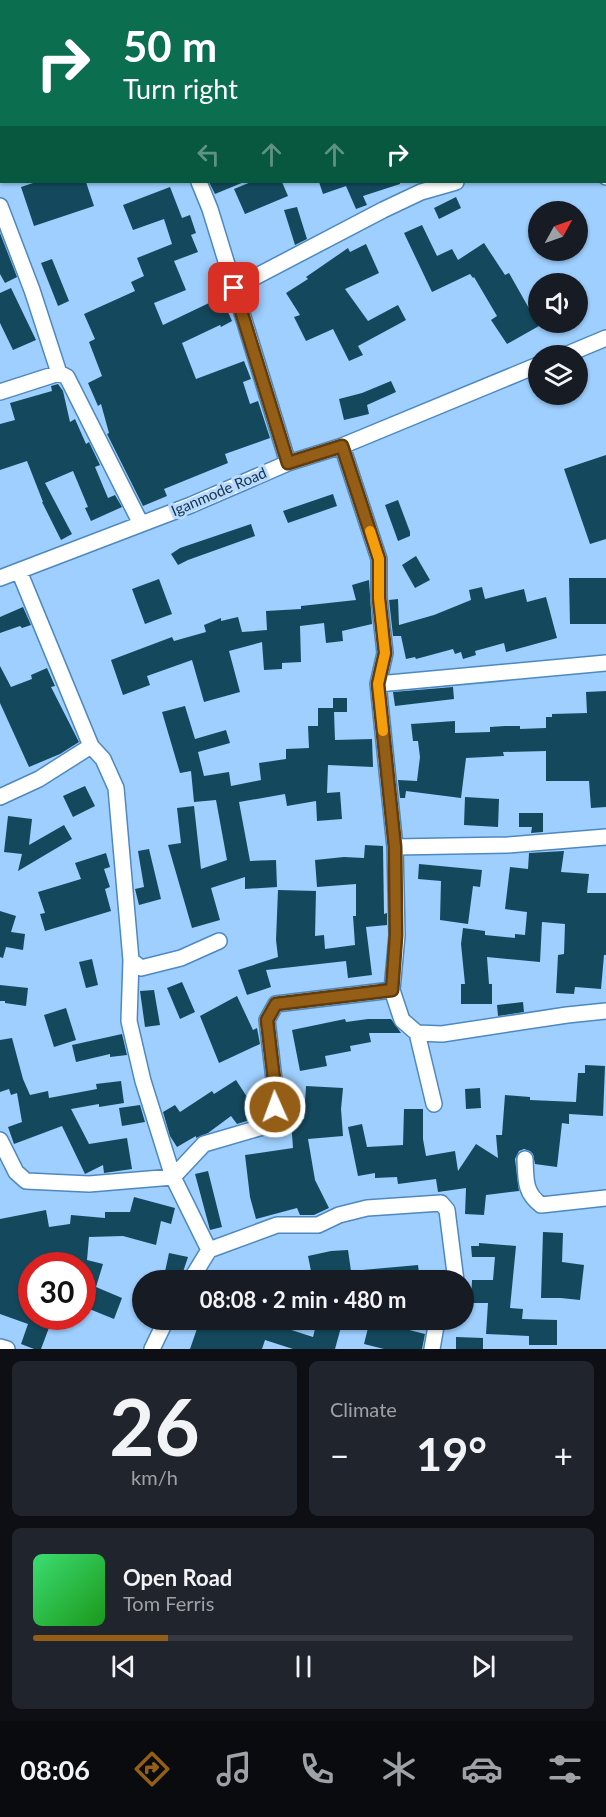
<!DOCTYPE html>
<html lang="en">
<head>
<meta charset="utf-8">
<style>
  body { margin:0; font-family:Lato,sans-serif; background:#20242c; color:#f1f3f6; height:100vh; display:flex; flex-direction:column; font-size:22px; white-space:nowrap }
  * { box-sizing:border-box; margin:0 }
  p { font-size:20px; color:#9ea1a6 }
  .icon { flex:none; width:33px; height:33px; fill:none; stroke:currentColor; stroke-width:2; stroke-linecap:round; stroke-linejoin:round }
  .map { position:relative; height:1349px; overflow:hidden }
  .panel { display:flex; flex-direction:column; gap:12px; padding:12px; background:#0d0f14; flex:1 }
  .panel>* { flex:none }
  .banner { position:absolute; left:0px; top:0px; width:606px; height:183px; box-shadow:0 2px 4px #0004; background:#0b6e4f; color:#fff; overflow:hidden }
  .needle { width:39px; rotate:50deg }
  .tools { position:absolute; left:528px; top:201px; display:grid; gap:12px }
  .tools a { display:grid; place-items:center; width:60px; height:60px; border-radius:50%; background:#171b24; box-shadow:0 2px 4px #0004; font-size:30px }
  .speed { position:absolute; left:18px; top:1252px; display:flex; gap:12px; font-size:30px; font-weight:700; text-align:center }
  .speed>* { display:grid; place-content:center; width:78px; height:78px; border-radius:50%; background:#171b24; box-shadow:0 2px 4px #0004; line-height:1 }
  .speed .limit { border:9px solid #d22; background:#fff; color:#111 }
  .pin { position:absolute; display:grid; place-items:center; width:51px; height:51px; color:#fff; margin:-26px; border-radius:12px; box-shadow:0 3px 9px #0006 }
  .me { position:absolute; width:66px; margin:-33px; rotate:358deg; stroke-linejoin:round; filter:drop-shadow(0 0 4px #0008) }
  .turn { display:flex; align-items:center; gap:21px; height:126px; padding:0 24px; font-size:27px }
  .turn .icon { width:78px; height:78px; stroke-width:2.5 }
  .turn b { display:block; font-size:42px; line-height:51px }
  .lanes { display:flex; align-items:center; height:57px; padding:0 24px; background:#0003; justify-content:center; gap:30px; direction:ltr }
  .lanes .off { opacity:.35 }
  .big { font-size:45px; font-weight:700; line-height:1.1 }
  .panel .card { flex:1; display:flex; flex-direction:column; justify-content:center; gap:9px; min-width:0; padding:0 21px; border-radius:9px; background:#20242c }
  .panel .dial { align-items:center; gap:0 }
  .dial b { font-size:78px; line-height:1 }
  .song { display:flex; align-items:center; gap:18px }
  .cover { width:72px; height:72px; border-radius:9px; background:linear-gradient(135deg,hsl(140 70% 55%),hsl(120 70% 35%)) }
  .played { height:6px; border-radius:3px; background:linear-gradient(90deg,#955e16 25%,#363941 25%) }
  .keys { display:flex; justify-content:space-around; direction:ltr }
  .heat { display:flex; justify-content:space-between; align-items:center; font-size:33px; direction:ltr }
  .panel .tiles { flex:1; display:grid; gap:12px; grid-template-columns:1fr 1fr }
  .card:last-child { grid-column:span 2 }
  .trip { position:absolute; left:132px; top:1270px; width:342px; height:60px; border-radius:30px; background:#171b24; box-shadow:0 2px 4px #0004; font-weight:700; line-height:60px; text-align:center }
  .tabs { display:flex; height:96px; justify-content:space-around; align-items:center; background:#090b0e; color:#9ea1a6 }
  .tabs .icon { width:42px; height:42px }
  .tabs .on { color:#955e16 }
  .tabs b { font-size:27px; color:#f1f3f6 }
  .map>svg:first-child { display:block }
</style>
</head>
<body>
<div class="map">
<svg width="606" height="1349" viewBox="0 0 606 1349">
  <rect width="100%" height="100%" fill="#9ecffe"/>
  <path fill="#14495d" d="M36,182H86L94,206L34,226L21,187Z
    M209,182H244L215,194Z
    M251,182H282L288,196L245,214L234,189Z
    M319,182H400V184L363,196L367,205L356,209L346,186L323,194Z
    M170,187L182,218L190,215L196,233L191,235L198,252L174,261L186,290L154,303L163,325L209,303L208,299L220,294L232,321L221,327L220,325L182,343L196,379L244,361L251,379L243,382L250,404L258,401L270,438L225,454L228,463L164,489L167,496L143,506L107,434L109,433L101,404L98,406L88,383L102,376L89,342L95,339L84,314L135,291L131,282L144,276L137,258L172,244L164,219L133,230L123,205Z
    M456,197L461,208L439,219L434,208Z
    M297,207L307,239L295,245L284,210Z
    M422,225L437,256L452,249L458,260L484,243L505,275L509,273L539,326L507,344L491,320L497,316L474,277L473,278L470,274L432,292L404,233Z
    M0,233L17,277L5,283L0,274Z
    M366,244L379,273L345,289L368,321L398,305L406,320L358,346L363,355L349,361L333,329L306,341L294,317L300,315L286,293L308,279L306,277L348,248L350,252Z
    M52,259L69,301L58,306L41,263Z
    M11,288L36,340L13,350L0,323V293Z
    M391,381L396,392L367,405L369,414L344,420L339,399L362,393Z
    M58,384L63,391L70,422L75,419L86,444L89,442L100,465L95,467L108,498L115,495L122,507L91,521L85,508L88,507L73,471L45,483L72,534L61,540L42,502H43L27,461L0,470V424L15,420L10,403L52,391L51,386Z
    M606,455V539L590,544L564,469Z
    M333,494L337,506L288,523L283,511Z
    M398,500L410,532V536L398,541L385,505Z
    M251,524L255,536L188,560L178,565L171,554L180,548Z
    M416,556L430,580L415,588L402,565Z
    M569,578H606V624H570Z
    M159,579L172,614L145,624L132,589Z
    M369,580L372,624L342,631L343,641L326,643L324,623L300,626L301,662L282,663V669L264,670L262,642L229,651L240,692L204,702L192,660L147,676L150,685L123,695L111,660L172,637L174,641L206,632L204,625L221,618V621L238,617L242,632L267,630L266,611L301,609V606L356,600L352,585Z
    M482,587L485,599L524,589L527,602L546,597L557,638L506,652L504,643L475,651L476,655L463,659L461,652L455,654L453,649L416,659L415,657L406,659L401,636H393L389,600L398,599L399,625L434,615L471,600L469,590Z
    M23,607L31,625L22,628L20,626L0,633V617Z
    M0,666L11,687L32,679L31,675L47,668L55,686L51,687L79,742L60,754L29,767L0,703Z
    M453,687L454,699L395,706L393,692Z
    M606,691V807L591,808L589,781H546V751L503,752L504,756L466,758L461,798L406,791L405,798H400L398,780L417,781L420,757L418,741H413L411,724L455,721V733L490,732V727L505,726H520V729L546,728V717H552V714L587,713L586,692Z
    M333,698H347V712H334L335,740L372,739L373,767L328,765L327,793L340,792L342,819L317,821L316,801L287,806L285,794L239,802L250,861L276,860L277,887L245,889V877L211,888L220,920L192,928L168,845L181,843L177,808L194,806L201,869L227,860L216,800L194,802L191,771L180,773L162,712L185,706L195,739L226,730L230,743L198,752L204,776L229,772L231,786L261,780L259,763L286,759V749L309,748L308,726H318V708H333Z
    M85,786L95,806L73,817L63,796Z
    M465,797L499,799L498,827L464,825Z
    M519,813H543V832L531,833L532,827H519Z
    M8,816L32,819L29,845L64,825L72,839L18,871L22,854L4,852Z
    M365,845L383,846L384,914L387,913V925L366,927L372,975L348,978L346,961L266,970L271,987L247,995L238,970L278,957L276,940L278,890L316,891L315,936L324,935L325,949L355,945L353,916H356V884L317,887L315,860L344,857L364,858Z
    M149,849L161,899L139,905L135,889L144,887L138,851Z
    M564,851L561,872L589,874L587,893H606V955H604L601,989L575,987L574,994L556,993L558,955L564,954L565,924L542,922L540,962L487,957L489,984H492V1004H461V984H465L461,944L463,928L485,931V935L515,938V934L525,935L527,912L505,909L510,867L528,869L529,853Z
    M106,853L110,867L104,869L110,887L105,889L111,911L45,931L40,914L45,913L38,892L81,879L75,863Z
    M419,864L482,870L480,887L473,886L468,924L440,920L441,881L418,879Z
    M0,911L16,916L11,932L25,934L23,950L6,947L3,958L0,957Z
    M92,959L98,985L86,988L79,962Z
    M182,982L195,1012L180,1019L167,988Z
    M0,985L28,988L26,1006L5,1003V1001H0Z
    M154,990L160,1025L145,1027L140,991Z
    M237,996L253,1030L257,1028L260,1044L219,1063L200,1016Z
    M523,1002L524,1012L498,1016L497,1005Z
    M66,1008L76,1040L54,1047L44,1015Z
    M345,1019L346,1022L368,1019H391L401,1033H369L371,1042L350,1046L351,1051L325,1056L327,1066L300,1071L292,1030Z
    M122,1034L127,1055L110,1057V1054L76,1062L72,1045Z
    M12,1038L23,1079L30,1095L48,1091L49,1098L97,1089L96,1084L121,1081L124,1103L99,1107V1104L71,1109L89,1144L127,1138L132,1169L104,1173L103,1165L85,1174L62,1126L14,1144L8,1127L22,1122L17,1093L11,1095L9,1089L0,1092V1040Z
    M585,1065L605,1066L603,1116L569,1114V1124L562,1123L557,1167L535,1164L533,1154L530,1151L524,1149L519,1151L515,1159L519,1191L486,1195L484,1215L465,1214L466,1188L438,1192L436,1179L398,1184L397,1177L375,1178V1173L358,1176L348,1127L362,1124L367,1147L403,1145L404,1109H423V1139L426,1156L455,1151L458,1171L476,1144L498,1158L496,1135H502L505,1095L530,1097V1100L576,1102L578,1073H585Z
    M236,1080L260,1117L237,1124L231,1116L208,1133L196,1138V1136L177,1147L170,1136L163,1112L175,1105L180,1112L212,1091L214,1094Z
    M306,1086L343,1088L341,1109L343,1136L308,1139L315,1180L329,1208L314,1215H300L297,1208L256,1219L250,1197L245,1155L293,1148L291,1120L304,1119Z
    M480,1088L481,1108L466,1109L465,1089Z
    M140,1105L145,1122L122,1126L119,1108Z
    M208,1171L222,1227L210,1230L195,1174Z
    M134,1197L175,1208L171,1224L161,1221L156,1245L123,1236L89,1237L87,1260L103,1264L96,1287L122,1298L114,1319L82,1306V1290L87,1279L82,1277V1266H67L69,1259L32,1265V1317H53L41,1349H34L21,1344L28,1324L0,1314V1219L46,1210L49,1227L70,1224L71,1215L105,1218V1212H130Z
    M543,1232L563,1233L562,1262L584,1265L580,1300L561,1298H541Z
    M479,1243L516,1246L510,1308L523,1309L522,1319L557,1320V1345H529V1336L486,1334L488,1303H471L472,1280H493L495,1257H472L471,1246H479Z
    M348,1250L351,1271L418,1265L420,1281H313L308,1256L331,1251Z
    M169,1253L188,1257L180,1281H163Z
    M200,1320H247L272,1329L273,1324L313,1337L317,1321L341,1327L335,1349H293L265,1340L262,1349H190Z
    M370,1320L425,1334L422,1349H384L364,1344Z
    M456,1337L483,1338V1349H456Z"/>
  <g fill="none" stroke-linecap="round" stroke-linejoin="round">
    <defs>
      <path id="street" d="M361,0L362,2
        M539,0V2
        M86,2L90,0
        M433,2L437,0
        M0,33H2
        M0,122H2
        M604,175L606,177
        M199,182L210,209L288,463
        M0,206L32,290L59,373L67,377L141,524
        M234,288L383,210L421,192L456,182
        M563,356L606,338
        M0,392L59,373
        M342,446L379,559V598L385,653L378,684L395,847L397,935L392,990L402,1020L417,1033L442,1034L567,1015L606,1011
        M19,571L91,746L103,759L116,788L131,960L129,1021L143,1081L173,1177L209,1250L190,1281
        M0,578L191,505L288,463L342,446L538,365
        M378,684L606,663
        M0,797L39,779L91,746
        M395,847L508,845L606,837
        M131,960L141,968L181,958L219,941
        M417,1033L434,1104
        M0,1140L16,1172L26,1181L89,1184L173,1177L204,1144L273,1124L284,1113L275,1107V1088L267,1020L276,1004L392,990
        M525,1159C526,1179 524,1192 541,1205L606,1198
        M209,1250L277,1225H318L339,1215L367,1208L441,1203L447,1210L456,1281
        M0,1347L7,1349
        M152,1349L166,1320
        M432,1349L437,1320"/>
    </defs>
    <use href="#street" stroke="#4d89c0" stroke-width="18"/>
    <use href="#street" stroke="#fff" stroke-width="15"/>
  </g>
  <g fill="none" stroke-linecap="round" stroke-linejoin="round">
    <defs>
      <path id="route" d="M234,288L288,463L342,446L379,559V598L385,653L378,684L395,847L396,935L392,990L276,1004L267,1020L275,1088V1107"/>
    </defs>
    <use href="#route" stroke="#613d0e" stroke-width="15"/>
    <use href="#route" stroke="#955e16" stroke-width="10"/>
    <path stroke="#f59e0b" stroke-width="10" d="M370,531L379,559V598L385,653L378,684L383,731"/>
  </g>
  <g text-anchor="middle" stroke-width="6" stroke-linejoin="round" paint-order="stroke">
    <g font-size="15" fill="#173047" stroke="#b6dbfe">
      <text transform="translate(219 492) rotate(-23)" y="5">Iganmode Road</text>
    </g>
  </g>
</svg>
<div class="tools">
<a><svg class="needle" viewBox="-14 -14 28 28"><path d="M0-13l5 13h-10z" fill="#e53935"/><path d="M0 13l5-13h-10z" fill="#9ea1a6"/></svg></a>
<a><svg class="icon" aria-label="sound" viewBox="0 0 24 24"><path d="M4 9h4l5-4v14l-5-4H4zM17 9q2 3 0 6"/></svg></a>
<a><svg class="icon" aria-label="layers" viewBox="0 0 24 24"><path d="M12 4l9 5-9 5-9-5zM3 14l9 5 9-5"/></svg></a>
</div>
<div class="speed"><div class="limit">30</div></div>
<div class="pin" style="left:234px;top:288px;background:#d93025"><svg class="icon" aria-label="arrive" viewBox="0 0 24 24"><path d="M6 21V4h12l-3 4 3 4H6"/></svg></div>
<svg class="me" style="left:275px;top:1107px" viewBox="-20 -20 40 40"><circle r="17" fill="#955e16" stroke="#fff" stroke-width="3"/><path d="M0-11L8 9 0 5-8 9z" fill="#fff"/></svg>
<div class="trip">08:08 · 2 min · 480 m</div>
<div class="banner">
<div class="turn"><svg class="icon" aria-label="right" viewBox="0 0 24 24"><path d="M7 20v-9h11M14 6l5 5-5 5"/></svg><div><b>50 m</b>Turn right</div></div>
<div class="lanes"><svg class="icon off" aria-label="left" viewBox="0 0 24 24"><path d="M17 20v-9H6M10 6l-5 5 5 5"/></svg><svg class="icon off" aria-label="ahead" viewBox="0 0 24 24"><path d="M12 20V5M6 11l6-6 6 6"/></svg><svg class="icon off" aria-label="ahead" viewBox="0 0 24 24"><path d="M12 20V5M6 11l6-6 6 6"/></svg><svg class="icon" aria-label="right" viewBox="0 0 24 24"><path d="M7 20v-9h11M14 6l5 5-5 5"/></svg></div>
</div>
</div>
<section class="panel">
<div class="tiles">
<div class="card dial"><b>26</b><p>km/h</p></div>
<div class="card"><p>Climate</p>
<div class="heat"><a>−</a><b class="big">19°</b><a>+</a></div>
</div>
<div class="card">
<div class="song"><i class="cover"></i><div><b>Open Road</b><p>Tom Ferris</p></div></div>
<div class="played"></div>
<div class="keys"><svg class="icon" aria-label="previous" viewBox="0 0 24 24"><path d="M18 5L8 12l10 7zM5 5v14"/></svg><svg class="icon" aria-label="pause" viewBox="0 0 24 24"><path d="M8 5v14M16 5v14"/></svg><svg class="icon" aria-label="next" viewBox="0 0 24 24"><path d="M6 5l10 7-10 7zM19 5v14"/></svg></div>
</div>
</div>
</section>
<nav class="tabs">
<b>08:06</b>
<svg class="icon on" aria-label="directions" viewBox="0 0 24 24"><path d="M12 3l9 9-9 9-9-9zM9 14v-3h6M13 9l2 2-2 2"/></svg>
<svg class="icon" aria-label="music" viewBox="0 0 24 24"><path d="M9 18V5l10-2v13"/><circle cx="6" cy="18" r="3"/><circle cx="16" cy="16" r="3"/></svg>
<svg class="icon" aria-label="phone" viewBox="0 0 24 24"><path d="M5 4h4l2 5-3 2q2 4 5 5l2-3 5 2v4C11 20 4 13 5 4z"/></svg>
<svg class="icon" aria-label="climate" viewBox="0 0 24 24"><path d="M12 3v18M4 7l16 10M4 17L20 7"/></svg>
<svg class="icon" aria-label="car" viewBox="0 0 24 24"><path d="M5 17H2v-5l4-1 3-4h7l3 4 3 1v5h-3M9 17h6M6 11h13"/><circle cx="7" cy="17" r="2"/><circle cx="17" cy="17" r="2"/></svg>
<svg class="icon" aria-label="filters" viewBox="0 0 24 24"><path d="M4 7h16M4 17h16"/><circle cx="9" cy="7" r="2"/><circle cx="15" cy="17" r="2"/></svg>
</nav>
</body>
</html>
